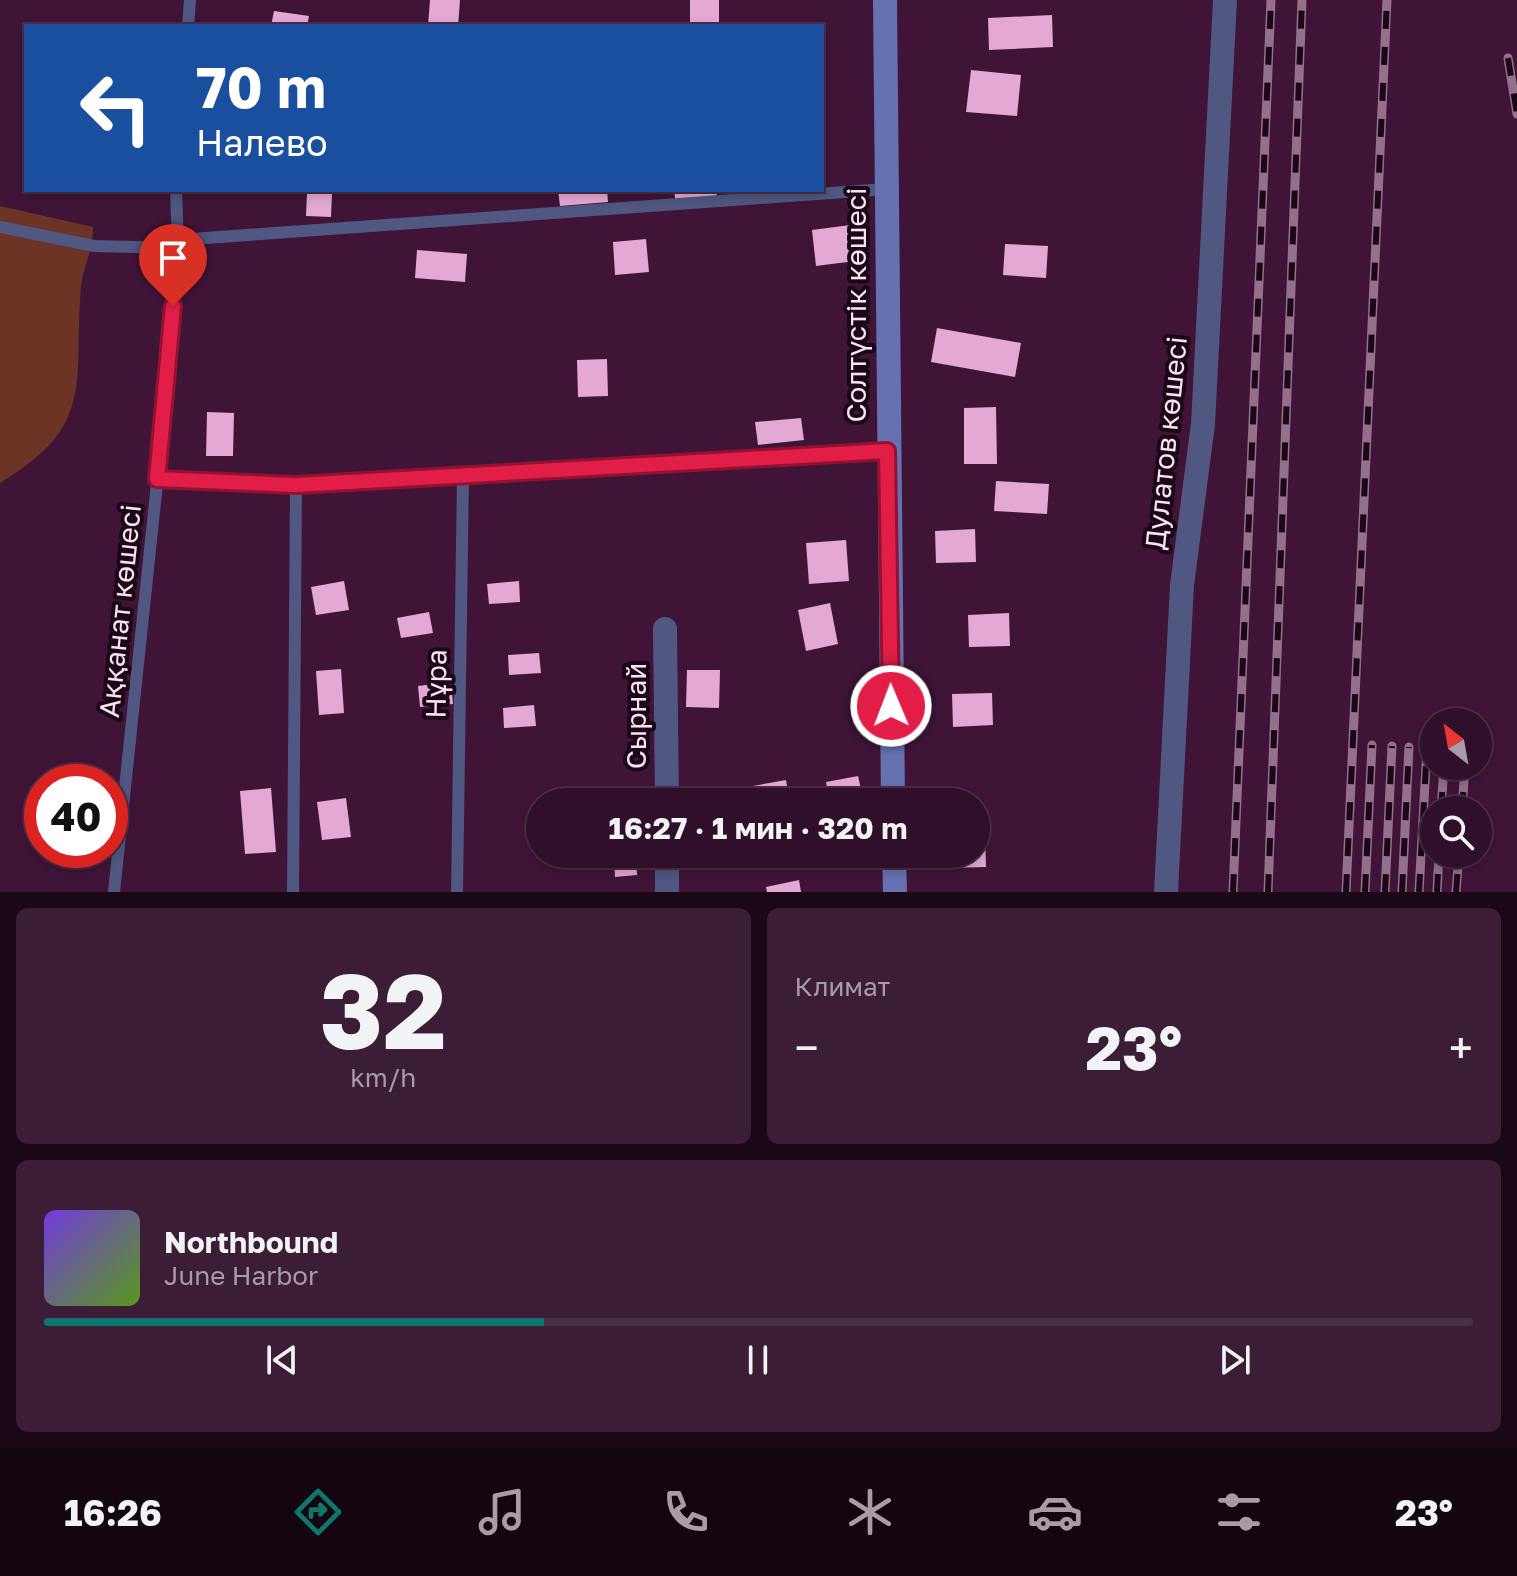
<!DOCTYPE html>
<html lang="ru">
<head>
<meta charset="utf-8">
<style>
  body { margin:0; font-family:"Golos Text",sans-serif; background:#3b1d35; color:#f1f3f6; height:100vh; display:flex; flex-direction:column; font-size:30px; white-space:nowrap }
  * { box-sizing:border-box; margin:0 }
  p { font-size:26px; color:#a79ca8 }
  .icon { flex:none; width:44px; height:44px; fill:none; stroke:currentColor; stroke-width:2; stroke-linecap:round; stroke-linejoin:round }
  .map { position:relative; height:892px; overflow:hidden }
  .sheet { display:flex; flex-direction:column; gap:16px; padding:16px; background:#1a0817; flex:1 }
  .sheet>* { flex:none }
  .hud { position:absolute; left:24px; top:24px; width:800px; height:168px; border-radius:0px; box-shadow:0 4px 12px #0003,0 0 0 2px #4a2f46; background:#1a4fa0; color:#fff; overflow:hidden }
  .needle { width:52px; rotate:329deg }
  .controls { position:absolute; left:1420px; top:708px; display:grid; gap:16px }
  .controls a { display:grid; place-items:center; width:72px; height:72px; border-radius:50%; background:#2f0f29; box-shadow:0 4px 12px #0003,0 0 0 2px #4a2f46; font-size:40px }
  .speed { position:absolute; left:24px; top:764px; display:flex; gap:16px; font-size:40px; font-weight:700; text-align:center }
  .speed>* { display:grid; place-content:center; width:104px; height:104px; border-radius:50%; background:#2f0f29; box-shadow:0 4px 12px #0003,0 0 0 2px #4a2f46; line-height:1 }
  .speed .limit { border:12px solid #d22; background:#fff; color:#111 }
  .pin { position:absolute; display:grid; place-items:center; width:68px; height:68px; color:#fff; margin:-82px -34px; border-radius:50% 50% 50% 0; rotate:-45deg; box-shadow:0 0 8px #0007 }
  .pin .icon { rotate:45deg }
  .me { position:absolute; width:88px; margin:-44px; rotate:359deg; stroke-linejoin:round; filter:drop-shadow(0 0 6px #0008) }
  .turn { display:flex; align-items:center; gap:28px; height:168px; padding:0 40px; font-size:36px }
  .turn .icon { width:104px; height:104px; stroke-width:2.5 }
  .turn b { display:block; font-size:56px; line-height:68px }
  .big { font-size:60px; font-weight:700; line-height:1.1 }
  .sheet .card { flex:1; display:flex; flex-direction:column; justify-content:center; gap:12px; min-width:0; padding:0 28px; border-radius:12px; background:#3b1d35 }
  .sheet .dial { align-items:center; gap:0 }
  .dial b { font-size:104px; line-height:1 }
  .song { display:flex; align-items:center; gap:24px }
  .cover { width:96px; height:96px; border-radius:12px; background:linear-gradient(135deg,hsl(260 70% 55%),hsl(90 70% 35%)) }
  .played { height:8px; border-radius:4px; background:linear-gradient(90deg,#0f766e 35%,#4a2f46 35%) }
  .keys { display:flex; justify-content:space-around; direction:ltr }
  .heat { display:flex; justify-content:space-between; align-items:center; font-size:44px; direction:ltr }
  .sheet .tiles { flex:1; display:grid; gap:16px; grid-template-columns:1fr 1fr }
  .card:last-child { grid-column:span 2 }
  .trip { position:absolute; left:526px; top:788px; width:464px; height:80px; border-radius:40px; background:#2f0f29; box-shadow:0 4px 12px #0003,0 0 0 2px #4a2f46; font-weight:700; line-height:80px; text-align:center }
  .tabs { display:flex; height:128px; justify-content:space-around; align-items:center; background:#130610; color:#a79ca8 }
  .tabs .icon { width:56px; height:56px }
  .tabs .on { color:#0f766e }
  .tabs b { font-size:36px; color:#f1f3f6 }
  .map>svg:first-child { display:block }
</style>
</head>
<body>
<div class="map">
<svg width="1517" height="892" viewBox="0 0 1517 892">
  <rect width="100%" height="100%" fill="#3f1437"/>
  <path fill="#6c3425" d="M0,206L93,227C94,249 83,266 81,287C73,383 97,425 0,483Z"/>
  <path fill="#e3a8d4" d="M430,0H460L458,26H428Z
    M690,0H719V26H690Z
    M274,11L309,16L307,26H271Z
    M1052,15L1053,47L989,50L988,18Z
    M971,70L1021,75L1017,116L966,112Z
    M558,190H607L608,202L560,206Z
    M674,190H716L717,198L676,204Z
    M307,193L332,194L331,217L306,216Z
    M858,224L863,260L816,266L812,230Z
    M646,239L649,272L615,275L613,242Z
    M1005,244L1048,246L1046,278L1003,275Z
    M417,250L467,254L465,282L415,278Z
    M937,328L1021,343L1015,377L931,362Z
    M607,359L608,396L578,397L577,360Z
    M996,407L997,464H964V408Z
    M207,412L234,413L233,456H206Z
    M801,418L804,440L758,445L755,422Z
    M996,481L1049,484L1047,514L994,511Z
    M975,529L976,562L936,563L935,531Z
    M846,540L849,581L809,584L806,543Z
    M344,581L349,610L316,615L311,587Z
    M519,581L520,602L489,604L487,584Z
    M830,603L838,644L806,651L798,610Z
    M429,612L433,633L401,638L397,618Z
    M1009,613L1010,646L969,647L968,615Z
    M539,653L541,673L509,675L508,655Z
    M341,669L344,713L319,715L316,671Z
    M687,670H720L719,708L686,707Z
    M451,682L453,704L420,707L418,686Z
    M992,693L993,725L953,727L952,694Z
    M534,705L536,726L504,728L503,708Z
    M858,776L864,802H829L826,782Z
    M786,780L790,802H756L753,786Z
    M271,788L276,852L245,854L240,791Z
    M600,792V802H568V795Z
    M346,798L351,837L322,840L317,802Z
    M985,834L986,867L946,868V854H976V835Z
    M614,854H636L637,875L615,877Z
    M799,880L801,892H767L766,887Z"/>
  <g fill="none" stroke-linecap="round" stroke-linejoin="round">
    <path stroke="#505780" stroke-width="12" d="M188,26L190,0
      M0,227L94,246L178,248
      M178,240L886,189
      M157,479L296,485L887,451
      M114,892L156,493L178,248L176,190
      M293,892L296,485
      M457,892L463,476"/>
    <path stroke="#505780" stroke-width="24" d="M665,629L667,802
      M667,854V892
      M1166,892L1182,585L1203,424L1225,0"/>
    <path stroke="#6671b2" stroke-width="24" d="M885,0L893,802
      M894,854L895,892"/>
    <defs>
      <path id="rail" d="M1508,58L1517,114
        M1441,810L1444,766
        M1462,810L1465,766
        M1233,892L1271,0
        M1268,892L1302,0
        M1346,892L1387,0
        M1365,892L1372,745
        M1385,892L1392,746
        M1402,892L1409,747
        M1419,892L1427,747
        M1437,892L1439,854
        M1456,892L1459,854"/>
    </defs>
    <use href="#rail" stroke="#95708d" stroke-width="9"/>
    <use href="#rail" stroke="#1b0817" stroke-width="6" stroke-dasharray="18" stroke-linecap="butt"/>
  </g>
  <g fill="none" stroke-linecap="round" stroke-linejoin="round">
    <defs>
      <path id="route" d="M173,306L157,479L296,485L887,451L891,706"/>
    </defs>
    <use href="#route" stroke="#92132f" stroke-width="20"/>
    <use href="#route" stroke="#e11d48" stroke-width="14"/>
  </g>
  <g text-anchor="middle" stroke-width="8" stroke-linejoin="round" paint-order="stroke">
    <g font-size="28" fill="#fcdff4" stroke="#1b0817">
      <text transform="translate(856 305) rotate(-90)" y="10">Солтүстік көшесі</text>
      <text transform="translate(1166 443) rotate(-84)" y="10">Дулатов көшесі</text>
      <text transform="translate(120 611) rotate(-84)" y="10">Аққанат көшесі</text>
      <text transform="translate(436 684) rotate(-89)" y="10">Нұра</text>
      <text transform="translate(636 716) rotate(-90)" y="10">Сырнай</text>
    </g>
  </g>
</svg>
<div class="controls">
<a><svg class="needle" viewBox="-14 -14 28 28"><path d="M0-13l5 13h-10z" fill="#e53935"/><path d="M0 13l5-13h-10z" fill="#a79ca8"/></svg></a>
<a><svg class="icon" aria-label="search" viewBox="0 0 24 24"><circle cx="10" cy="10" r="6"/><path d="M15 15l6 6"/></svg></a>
</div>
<div class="speed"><div class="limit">40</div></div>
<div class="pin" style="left:173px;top:306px;background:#d93025"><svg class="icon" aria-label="arrive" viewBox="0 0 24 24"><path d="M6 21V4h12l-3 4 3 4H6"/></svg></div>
<svg class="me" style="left:891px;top:706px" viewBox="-20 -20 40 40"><circle r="17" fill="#e11d48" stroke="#fff" stroke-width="3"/><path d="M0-11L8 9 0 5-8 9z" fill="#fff"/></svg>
<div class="trip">16:27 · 1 мин · 320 m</div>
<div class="hud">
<div class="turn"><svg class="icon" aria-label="left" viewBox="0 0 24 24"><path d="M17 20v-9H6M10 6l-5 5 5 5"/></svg><div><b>70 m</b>Налево</div></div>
</div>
</div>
<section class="sheet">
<div class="tiles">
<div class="card dial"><b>32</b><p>km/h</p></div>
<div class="card"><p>Климат</p>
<div class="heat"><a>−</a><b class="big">23°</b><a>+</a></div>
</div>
<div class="card">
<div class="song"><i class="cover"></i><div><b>Northbound</b><p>June Harbor</p></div></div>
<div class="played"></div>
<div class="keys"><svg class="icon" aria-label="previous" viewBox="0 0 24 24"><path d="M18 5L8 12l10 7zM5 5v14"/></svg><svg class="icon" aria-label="pause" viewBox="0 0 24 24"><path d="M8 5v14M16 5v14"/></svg><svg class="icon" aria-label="next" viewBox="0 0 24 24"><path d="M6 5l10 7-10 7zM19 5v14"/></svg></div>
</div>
</div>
</section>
<nav class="tabs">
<b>16:26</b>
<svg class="icon on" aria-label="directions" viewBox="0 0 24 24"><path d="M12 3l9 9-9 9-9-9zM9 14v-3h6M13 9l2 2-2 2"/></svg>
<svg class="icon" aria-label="music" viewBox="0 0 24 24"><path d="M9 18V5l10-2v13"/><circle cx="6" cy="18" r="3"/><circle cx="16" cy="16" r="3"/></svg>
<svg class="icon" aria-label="phone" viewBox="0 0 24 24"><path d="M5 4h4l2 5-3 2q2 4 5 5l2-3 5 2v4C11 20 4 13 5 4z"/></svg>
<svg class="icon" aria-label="climate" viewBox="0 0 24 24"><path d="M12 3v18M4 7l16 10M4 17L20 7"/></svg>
<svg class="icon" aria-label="car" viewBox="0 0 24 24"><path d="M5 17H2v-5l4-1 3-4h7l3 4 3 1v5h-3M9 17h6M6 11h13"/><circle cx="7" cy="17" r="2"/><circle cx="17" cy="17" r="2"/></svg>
<svg class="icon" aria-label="filters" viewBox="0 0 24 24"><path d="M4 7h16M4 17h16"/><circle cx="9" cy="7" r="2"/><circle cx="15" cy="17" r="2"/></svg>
<b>23°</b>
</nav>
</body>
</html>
